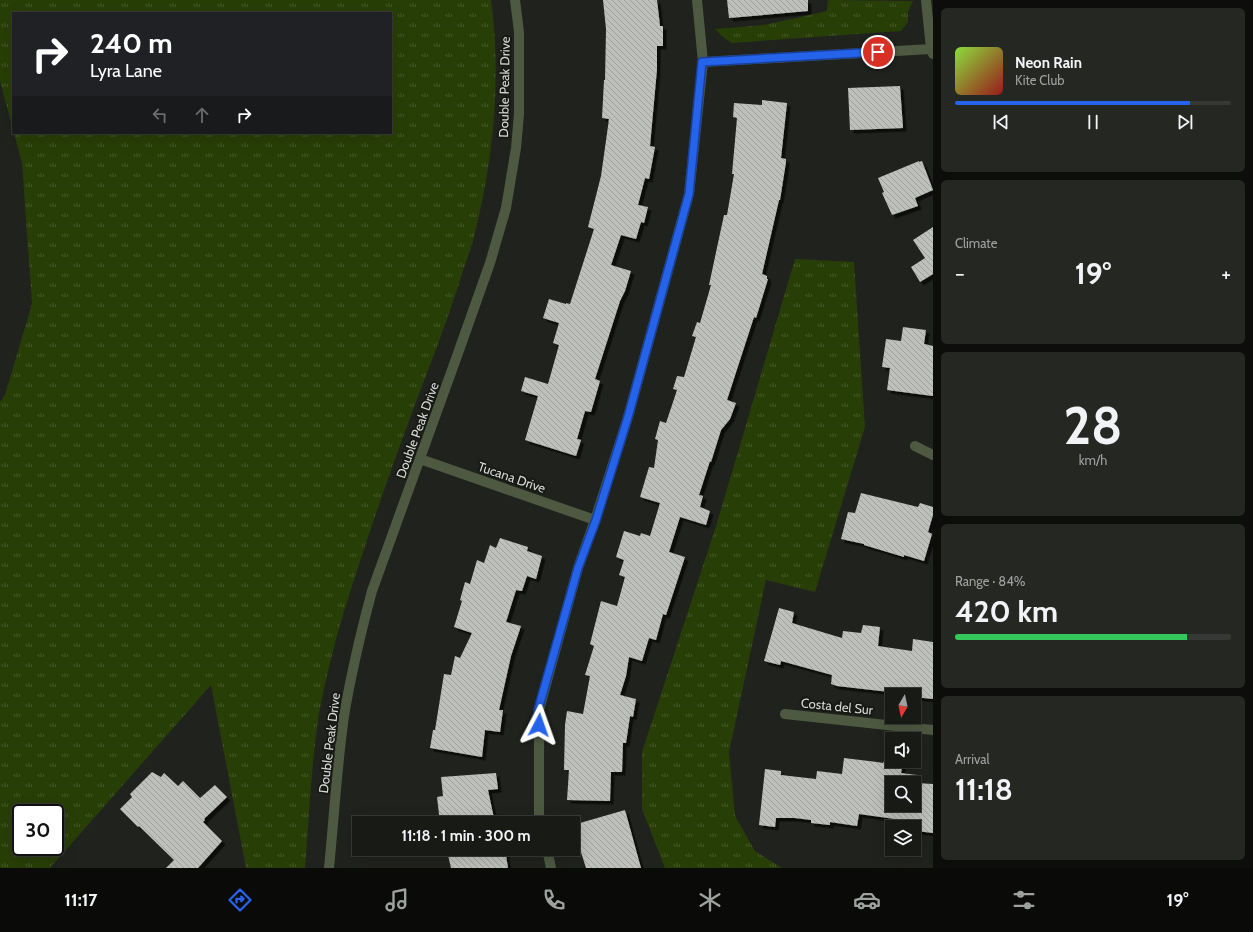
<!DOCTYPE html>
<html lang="en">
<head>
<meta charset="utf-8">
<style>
  body { margin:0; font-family:Cabin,sans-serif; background:#252723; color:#f1f3f6; height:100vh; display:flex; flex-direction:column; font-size:15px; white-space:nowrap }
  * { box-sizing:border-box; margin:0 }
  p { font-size:13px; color:#9fa1a1 }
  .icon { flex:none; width:22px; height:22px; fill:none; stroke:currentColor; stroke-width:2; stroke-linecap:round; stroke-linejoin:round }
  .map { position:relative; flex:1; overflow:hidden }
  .panel { display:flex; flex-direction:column; gap:8px; padding:8px; background:#0d0e0c; width:320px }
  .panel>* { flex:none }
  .guide { position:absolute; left:12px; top:12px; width:380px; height:122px; border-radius:0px; box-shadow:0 4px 16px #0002,0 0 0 1px #363835; background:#202124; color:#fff; overflow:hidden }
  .needle { width:26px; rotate:189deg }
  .fabs { position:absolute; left:885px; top:688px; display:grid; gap:8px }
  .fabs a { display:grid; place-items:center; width:36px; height:36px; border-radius:0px; background:#181a16; box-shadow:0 4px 16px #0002,0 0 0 1px #363835; font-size:20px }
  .speed { position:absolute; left:12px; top:804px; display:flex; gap:8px; font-size:20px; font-weight:700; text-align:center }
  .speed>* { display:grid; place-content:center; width:52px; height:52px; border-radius:50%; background:#181a16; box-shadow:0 4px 16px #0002,0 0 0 1px #363835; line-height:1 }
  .speed .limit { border:2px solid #111; border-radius:6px; background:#fff; color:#111 }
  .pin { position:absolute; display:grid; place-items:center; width:34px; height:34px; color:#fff; margin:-17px; border:2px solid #fff; border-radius:50%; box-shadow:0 1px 4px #0007 }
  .me { position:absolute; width:44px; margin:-22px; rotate:4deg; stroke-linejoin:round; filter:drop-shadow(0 0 3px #0008) }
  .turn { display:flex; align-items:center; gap:14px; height:84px; padding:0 12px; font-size:18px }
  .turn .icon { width:52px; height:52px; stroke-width:2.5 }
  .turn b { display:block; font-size:28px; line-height:34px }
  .lanes { display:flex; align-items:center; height:38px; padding:0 12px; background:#0003; justify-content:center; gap:20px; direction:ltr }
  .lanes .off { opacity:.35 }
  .big { font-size:30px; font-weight:700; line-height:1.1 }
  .panel .tile { flex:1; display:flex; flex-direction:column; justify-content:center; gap:6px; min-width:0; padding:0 14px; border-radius:6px; background:#252723 }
  .panel .dial { align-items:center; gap:0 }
  .dial b { font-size:52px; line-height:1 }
  .song { display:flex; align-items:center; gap:12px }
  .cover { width:48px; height:48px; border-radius:6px; background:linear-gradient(135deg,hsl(90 70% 55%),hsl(0 70% 35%)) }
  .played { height:4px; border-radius:2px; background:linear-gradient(90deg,#2563eb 85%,#363835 85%) }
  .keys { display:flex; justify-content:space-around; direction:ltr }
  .heat { display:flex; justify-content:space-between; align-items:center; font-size:22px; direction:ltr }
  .charge { height:6px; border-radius:3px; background:linear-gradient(90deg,#34c759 84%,#363835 0) }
  .trip { position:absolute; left:352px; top:816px; width:228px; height:40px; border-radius:0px; background:#181a16; box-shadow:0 4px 16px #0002,0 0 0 1px #363835; font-weight:700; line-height:40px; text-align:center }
  .tabs { display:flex; height:64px; justify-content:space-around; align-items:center; background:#0a0a09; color:#9fa1a1 }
  .tabs .icon { width:28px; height:28px }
  .tabs .selected { color:#2563eb }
  .tabs b { font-size:18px; color:#f1f3f6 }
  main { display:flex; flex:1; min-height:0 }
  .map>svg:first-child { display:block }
</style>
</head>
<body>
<main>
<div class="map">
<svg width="933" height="868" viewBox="0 0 933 868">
  <defs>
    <pattern id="grass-tufts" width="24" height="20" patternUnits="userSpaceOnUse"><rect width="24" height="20" fill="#283e07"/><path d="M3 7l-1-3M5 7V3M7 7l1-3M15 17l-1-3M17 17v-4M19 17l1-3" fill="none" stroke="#46592a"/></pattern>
    <pattern id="building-back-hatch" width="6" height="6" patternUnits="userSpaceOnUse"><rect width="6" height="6" fill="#bec0bb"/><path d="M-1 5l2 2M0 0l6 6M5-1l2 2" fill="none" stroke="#9fa09c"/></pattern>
    <filter id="shadow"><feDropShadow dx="3.5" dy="3.5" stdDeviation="0" flood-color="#0009"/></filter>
  </defs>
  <rect width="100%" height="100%" fill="#20221e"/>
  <path fill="url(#grass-tufts)" fill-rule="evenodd" d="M0,0H491C502,80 493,163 473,241C469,255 463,269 459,284C446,323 431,363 416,402C390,472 365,543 343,615C333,649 324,685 318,720C311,769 309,819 305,868H246L211,685L50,868H0V402L5,395L32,304L22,163L14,133H391V13H13V130L0,81ZM21,813H55V847H21Z
    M828,0L913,1L908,12V22L901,31L732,43L724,38L715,29L764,25L827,11Z
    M795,259L854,262L865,427L815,592L766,580L729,752L735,816L755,851L782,868H665L642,809V752L717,523Z"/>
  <path fill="url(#building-back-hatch)" fill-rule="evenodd" filter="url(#shadow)" d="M603,0H657L660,26H663V46H657V69L650,146L655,147L649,179L645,178L638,205L648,207L644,223L641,222L636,239L621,235L611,265L631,271L625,291L620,301L595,379L600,381L591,412L585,411L577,439L581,440L576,456L525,440L538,396L521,391L525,377L548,384L559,345L553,343L559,323L543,318L549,299L566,304V303L570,304L594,229L588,227L601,176L609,119L602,118L604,80H605L606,29Z
    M727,0H808V11L729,18Z
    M900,86L903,128L850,130L848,88Z
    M762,100L787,103L781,158L786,159V162L780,200H779L762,274L767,276V279H768L756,318L754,317L727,400L736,403L730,419L721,430L711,462L710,461L699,495L703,496L700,507L710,511L706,525L680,517L669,552L685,557L666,615L663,614L656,640L649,638L642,661L629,657L626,676L620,695L636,699L633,717L630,716L626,743H623L622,772H611L610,801L567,800L569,770H564L565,725L567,711L583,714L590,676L585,675L594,646L590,644L601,601L617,606L625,577L619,575L624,560L616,557L624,531L640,536L641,533L650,536L660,503L640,497L649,467L654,468L658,440L655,439L660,421L666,423L677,390L673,389L677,376L684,377L696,337L692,336L697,322L700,323L711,285H709L724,215H727L734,174H732L737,118L733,117L734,103L762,105Z
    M919,161V162L922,161L933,190L915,198L918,206L892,215L882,193L884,192L878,178Z
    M933,227V274L920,282L911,267L925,258L913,240Z
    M903,327L926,330L924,344L933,346V396L887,390L890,368L882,367L886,339L901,341Z
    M861,493L918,507L920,503L933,507V515L928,532L932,534L924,561L904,555V557L864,545V544L841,539L848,512L855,513Z
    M500,538L528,547L527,551L542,556L536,579L527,576L522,591L516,590L506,622L521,626L511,656L499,710H503L500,732L485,730L482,757L430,748L433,730H435L444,674L451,675L455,656L460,658L472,633L454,627L462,601L460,600L465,582L470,584L477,560L484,563L490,545L496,548Z
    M779,608L794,612L792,623L842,638L843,631L861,633L863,625L880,627L878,646L912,651L913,639L933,642V699L914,697V695H907V694L837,686L831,684L832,675L781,661L780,665L764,661Z
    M844,758L877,762L883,763L884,761L903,763L901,773L917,775L916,783L933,784V833L917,831V827H894L895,819L859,814L857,826L830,822V825L811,823V820L795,818H776L775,827L759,825L765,769L781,771V775L816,779L817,771L842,774ZM892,783H914V805H892Z
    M152,772L161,777L164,773L178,786L183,781L200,798L215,785L227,797L204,819L205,820L203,822L222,841L198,868H166L174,860L139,826L138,827L120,809L132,797L130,794Z
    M496,773L498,789L488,790L495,823H440L437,797L443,796L441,777Z
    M625,810L641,868H586L580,849L573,851V825Z
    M452,849H505L508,868H451L448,855L453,854Z"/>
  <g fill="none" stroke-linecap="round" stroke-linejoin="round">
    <path stroke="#4d5941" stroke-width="10" d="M926,0L931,49L933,54
      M703,62L931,49
      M915,446L933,455
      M420,459L595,520
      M785,714L933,730
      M541,823L539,814V710L578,568L595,520L628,417L689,194L703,62L697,0
      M547,849L551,868"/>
    <path stroke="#4d5941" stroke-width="10" d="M329,868C334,817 337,766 344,716C351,674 361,632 372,591L457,356L490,263L506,208L516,148L519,114V32L515,0"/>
  </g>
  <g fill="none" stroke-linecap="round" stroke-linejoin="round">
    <defs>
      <path id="route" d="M539,725L538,710L578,568L596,520L628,417L689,194L702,62L878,52"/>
    </defs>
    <use href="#route" stroke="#184099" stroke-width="10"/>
    <use href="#route" stroke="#2563eb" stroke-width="7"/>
  </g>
  <g text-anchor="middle" stroke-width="4" stroke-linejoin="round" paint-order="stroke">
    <g font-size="13" fill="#d8d9d6" stroke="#171915">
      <text transform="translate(504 87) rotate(-89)" y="5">Double Peak Drive</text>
      <text transform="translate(417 430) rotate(-70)" y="5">Double Peak Drive</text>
      <text transform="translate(512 477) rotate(19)" y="5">Tucana Drive</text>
      <text transform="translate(837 706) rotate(6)" y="5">Costa del Sur</text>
      <text transform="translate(329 743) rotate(-83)" y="5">Double Peak Drive</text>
    </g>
  </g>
</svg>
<div class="fabs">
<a><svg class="needle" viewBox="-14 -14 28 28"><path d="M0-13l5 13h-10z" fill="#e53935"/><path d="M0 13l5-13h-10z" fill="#9fa1a1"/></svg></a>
<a><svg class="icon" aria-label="sound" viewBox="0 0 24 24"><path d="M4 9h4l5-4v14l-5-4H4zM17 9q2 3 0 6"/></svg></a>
<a><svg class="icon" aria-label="search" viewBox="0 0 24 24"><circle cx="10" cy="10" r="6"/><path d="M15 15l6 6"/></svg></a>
<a><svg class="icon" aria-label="layers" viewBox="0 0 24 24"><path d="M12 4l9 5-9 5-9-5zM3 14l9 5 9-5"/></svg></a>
</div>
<div class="speed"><div class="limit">30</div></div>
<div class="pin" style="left:878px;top:52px;background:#d93025"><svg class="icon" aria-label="arrive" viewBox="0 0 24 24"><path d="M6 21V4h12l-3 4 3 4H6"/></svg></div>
<svg class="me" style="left:539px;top:725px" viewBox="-20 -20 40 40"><path d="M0-17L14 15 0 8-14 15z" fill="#2563eb" stroke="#fff" stroke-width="4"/></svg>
<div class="trip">11:18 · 1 min · 300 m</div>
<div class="guide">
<div class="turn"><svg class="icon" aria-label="right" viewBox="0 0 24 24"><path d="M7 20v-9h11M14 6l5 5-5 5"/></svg><div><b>240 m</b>Lyra Lane</div></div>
<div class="lanes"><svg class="icon off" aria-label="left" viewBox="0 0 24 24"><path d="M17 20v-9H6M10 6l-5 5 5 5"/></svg><svg class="icon off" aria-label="ahead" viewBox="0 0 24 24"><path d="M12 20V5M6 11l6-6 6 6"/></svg><svg class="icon" aria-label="right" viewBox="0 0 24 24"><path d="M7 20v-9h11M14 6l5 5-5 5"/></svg></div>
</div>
</div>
<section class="panel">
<div class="tile">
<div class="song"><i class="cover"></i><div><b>Neon Rain</b><p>Kite Club</p></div></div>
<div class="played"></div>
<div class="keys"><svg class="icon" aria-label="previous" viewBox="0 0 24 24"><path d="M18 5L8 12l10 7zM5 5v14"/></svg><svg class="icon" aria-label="pause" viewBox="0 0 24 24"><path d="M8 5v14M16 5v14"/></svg><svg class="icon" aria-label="next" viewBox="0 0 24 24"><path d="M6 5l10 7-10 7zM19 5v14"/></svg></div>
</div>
<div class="tile"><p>Climate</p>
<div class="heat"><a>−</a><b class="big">19°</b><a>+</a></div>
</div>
<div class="tile dial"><b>28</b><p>km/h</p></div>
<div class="tile"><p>Range · 84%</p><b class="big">420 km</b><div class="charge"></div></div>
<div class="tile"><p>Arrival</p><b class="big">11:18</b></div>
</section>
</main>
<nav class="tabs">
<b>11:17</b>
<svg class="icon selected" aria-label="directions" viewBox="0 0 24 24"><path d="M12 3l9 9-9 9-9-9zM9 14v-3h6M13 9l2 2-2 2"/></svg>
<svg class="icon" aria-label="music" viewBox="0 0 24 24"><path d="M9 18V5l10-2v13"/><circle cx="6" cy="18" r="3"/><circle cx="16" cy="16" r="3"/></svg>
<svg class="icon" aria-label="phone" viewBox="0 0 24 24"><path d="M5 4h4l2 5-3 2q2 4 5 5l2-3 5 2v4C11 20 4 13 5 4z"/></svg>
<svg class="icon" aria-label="climate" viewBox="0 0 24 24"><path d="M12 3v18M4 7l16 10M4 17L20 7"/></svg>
<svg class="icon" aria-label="car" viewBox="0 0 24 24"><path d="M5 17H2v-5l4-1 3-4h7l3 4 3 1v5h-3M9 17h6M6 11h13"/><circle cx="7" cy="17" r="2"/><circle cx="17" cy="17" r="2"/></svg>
<svg class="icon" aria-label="filters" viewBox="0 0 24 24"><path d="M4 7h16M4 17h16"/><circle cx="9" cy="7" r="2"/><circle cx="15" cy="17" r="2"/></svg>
<b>19°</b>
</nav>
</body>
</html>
